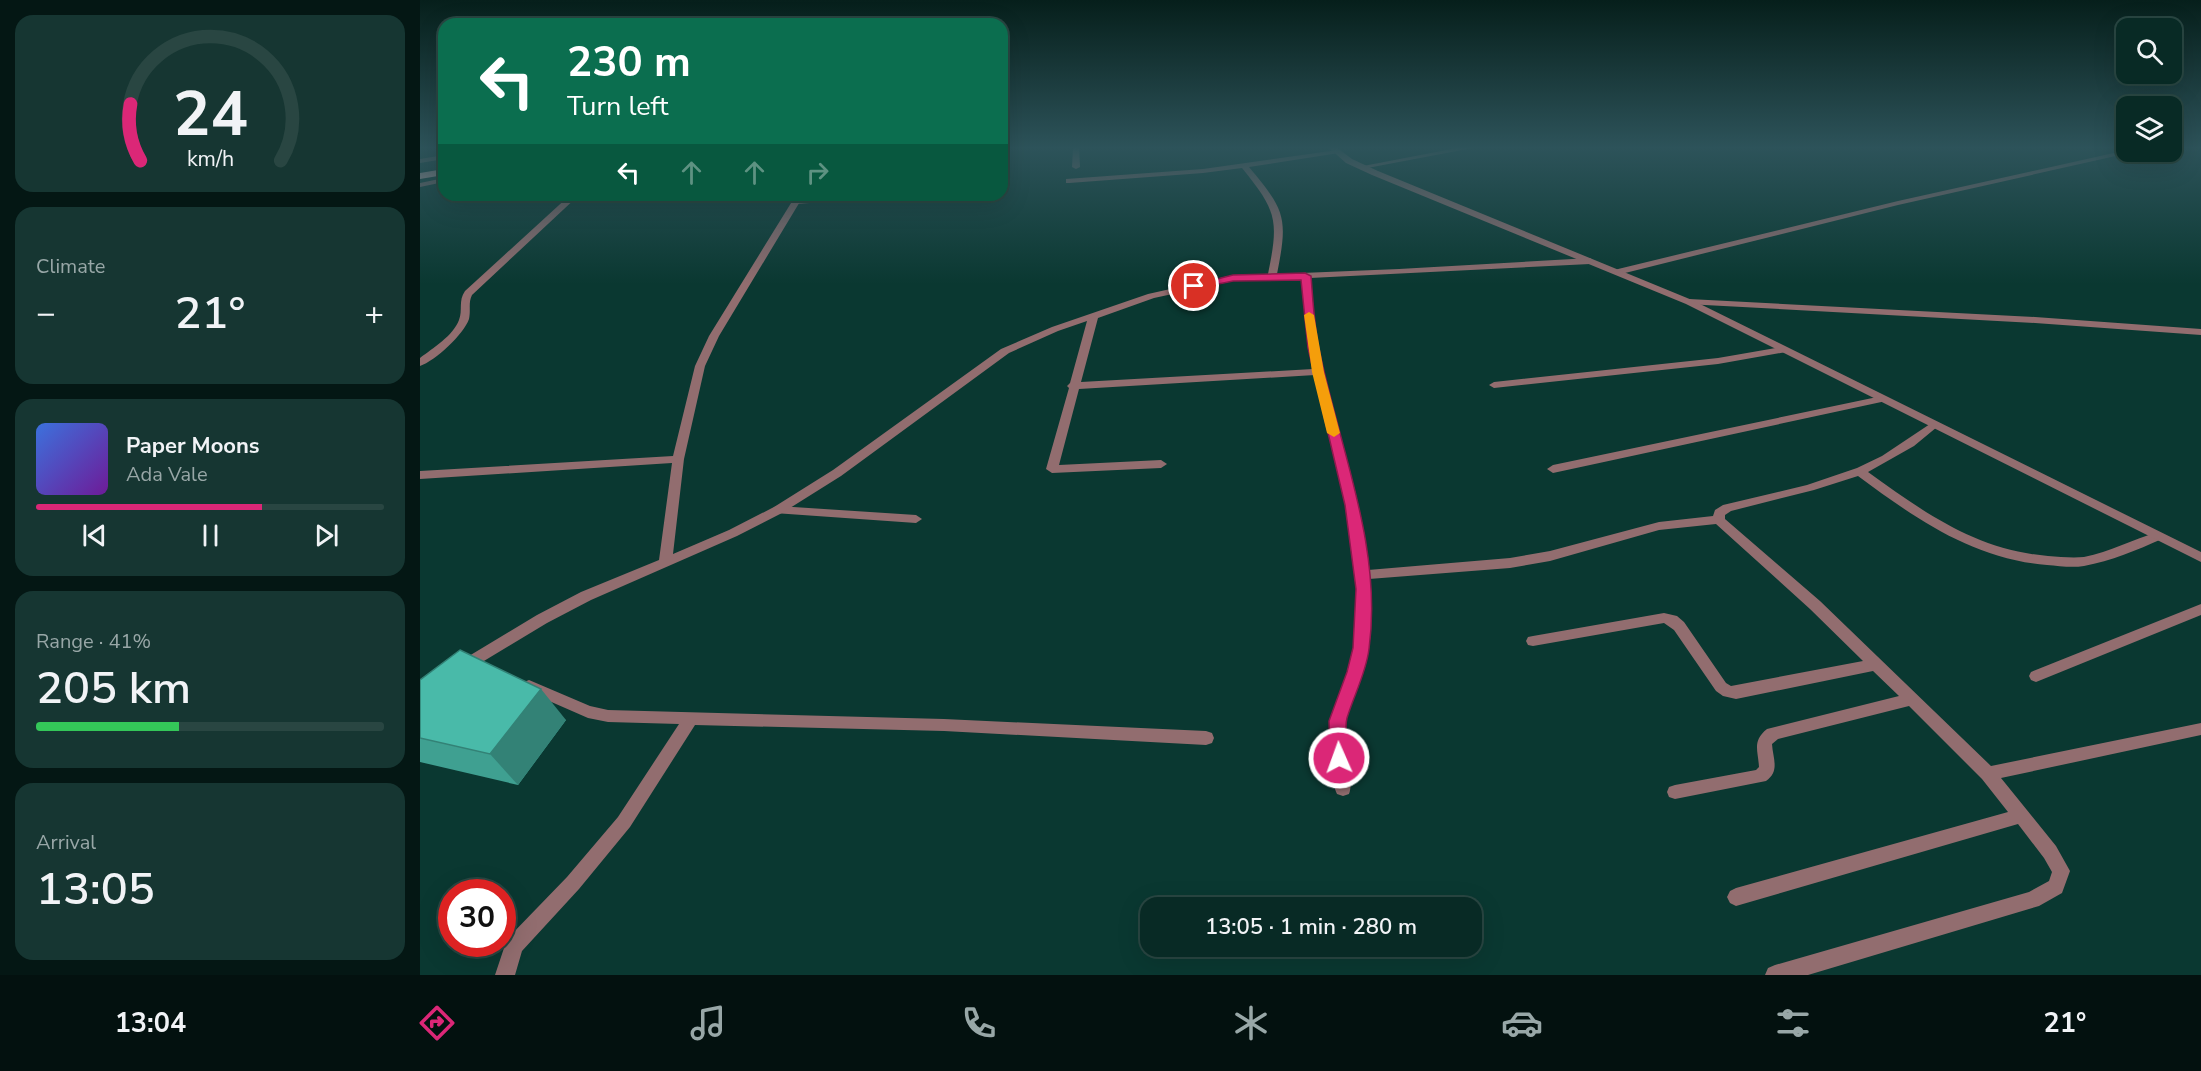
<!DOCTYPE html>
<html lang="en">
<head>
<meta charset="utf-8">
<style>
  body { margin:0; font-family:"Nunito Sans",sans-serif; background:#163632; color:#f1f3f6; height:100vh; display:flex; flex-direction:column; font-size:22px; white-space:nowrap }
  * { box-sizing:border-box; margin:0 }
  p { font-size:20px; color:#98a7a7 }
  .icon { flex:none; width:33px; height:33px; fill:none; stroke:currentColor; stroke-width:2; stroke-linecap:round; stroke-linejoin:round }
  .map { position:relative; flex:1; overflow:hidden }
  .sheet { display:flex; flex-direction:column; gap:15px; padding:15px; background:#041714; width:420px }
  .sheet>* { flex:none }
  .hud { position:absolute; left:18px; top:18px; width:570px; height:183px; border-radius:18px; box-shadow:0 6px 24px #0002,0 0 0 2px #294642; background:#0b6e4f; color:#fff; overflow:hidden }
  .buttons { position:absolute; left:1696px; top:18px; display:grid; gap:12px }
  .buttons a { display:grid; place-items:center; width:66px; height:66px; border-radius:12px; background:#082a25; box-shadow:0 6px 24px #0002,0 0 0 2px #294642; font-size:30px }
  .speed { position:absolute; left:18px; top:879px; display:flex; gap:12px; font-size:30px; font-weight:700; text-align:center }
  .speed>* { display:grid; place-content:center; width:78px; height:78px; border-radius:50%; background:#082a25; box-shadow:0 6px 24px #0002,0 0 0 2px #294642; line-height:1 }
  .speed .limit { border:9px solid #d22; background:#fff; color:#111 }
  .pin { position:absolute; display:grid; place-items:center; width:51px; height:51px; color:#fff; margin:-26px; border:3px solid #fff; border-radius:50%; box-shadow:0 2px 6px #0007 }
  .me { position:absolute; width:66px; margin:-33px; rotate:358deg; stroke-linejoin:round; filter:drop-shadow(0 0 4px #0008) }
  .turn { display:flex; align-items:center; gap:21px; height:126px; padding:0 30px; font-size:27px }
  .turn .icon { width:78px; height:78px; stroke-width:2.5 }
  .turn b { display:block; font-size:42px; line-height:51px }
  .lanes { display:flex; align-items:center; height:57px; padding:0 30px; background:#0003; justify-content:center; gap:30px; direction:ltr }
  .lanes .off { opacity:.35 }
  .big { font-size:45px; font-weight:600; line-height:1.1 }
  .sheet .tile { flex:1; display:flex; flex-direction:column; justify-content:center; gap:9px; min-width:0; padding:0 21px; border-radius:18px; background:#163632 }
  .sheet .dial { align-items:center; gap:0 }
  .dial svg { height:156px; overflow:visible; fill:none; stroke:#294642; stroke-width:7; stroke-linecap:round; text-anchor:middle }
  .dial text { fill:#f1f3f6; stroke:none }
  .song { display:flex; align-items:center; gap:18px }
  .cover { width:72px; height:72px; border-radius:9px; background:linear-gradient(135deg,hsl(220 70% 55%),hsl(280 70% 35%)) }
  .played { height:6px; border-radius:3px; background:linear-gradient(90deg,#db2777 65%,#294642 65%) }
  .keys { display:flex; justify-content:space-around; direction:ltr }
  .heat { display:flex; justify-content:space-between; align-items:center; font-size:33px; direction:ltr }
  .charge { height:9px; border-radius:4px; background:linear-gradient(90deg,#34c759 41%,#294642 0) }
  .trip { position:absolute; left:720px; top:897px; width:342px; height:60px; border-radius:18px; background:#082a25; box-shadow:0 6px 24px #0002,0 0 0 2px #294642; font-weight:600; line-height:60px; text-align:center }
  .menu { display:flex; height:96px; justify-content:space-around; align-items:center; background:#03110f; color:#98a7a7 }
  .menu .icon { width:42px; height:42px }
  .menu .selected { color:#db2777 }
  .menu b { font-size:27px; color:#f1f3f6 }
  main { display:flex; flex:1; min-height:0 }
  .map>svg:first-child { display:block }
</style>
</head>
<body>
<main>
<section class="sheet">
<div class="tile dial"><svg viewBox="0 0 100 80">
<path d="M14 69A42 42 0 1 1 86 69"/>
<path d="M14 69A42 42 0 0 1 9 40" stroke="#db2777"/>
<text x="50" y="56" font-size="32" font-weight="700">24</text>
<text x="50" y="72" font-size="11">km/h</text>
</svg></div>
<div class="tile"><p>Climate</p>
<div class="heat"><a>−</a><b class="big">21°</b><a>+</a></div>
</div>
<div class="tile">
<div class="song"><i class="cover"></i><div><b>Paper Moons</b><p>Ada Vale</p></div></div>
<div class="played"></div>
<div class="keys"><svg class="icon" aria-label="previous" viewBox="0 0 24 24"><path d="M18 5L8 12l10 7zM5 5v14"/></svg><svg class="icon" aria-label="pause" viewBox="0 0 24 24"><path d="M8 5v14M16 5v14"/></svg><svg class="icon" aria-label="next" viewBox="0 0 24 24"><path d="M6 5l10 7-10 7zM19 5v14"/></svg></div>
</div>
<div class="tile"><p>Range · 41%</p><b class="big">205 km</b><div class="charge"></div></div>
<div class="tile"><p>Arrival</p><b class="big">13:05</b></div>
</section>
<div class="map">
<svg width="1781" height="975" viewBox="0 0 1781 975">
  <rect width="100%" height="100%" fill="#0a3831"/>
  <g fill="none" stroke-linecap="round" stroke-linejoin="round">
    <path fill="#926d6f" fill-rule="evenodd" d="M1707,150L1710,152L1709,153L1478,205L1197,275L1193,272L1194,270L1478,201Z
      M438,195H473L469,197L376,204L372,202L376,200Z
      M358,506L496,515L502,519L496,523L354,513L352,510L354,507Z"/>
    <path fill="#926d6f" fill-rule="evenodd" d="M653,147H659L660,167L656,169L652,167Z
      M1042,147H1058L942,169L938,167Z
      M917,150L921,152L919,153L829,167C866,211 868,218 857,274L979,269L1170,258L1174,261L1170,264L890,278L898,348L938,505L948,570L1090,558L1130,551L1239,522L1293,516L1295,510L1303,505L1387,485L1437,468L1462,456L1513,422L1519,425L1517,427L1494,446L1448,472C1505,513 1556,550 1628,556C1640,557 1653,558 1664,557C1690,552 1713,539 1738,532L1744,536L1742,539C1717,550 1691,561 1664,566C1652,568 1639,566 1627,565C1553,559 1496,519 1438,476L1394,490L1311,511L1305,515V519L1400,601L1571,766L1781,723V735L1581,778L1636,846L1650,871L1642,893L1619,906L1388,975H1345L1348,968L1355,965L1609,892L1629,881L1632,872L1624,858L1598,824L1316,906L1310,903L1307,897L1310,891L1316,888L1588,812L1562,779L1489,706L1358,739L1352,744C1353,759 1360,771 1346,781L1255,799L1249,797L1247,792L1249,787L1255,785L1336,770L1339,767C1338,750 1332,741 1347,729L1479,696L1453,671L1316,699L1303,696L1296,691L1254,630L1244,623L1113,646L1108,645L1106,641L1108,637L1113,636L1244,613L1257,616L1264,622L1306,683L1311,686L1443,661L1390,609L1296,524L1239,530L1130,561L1090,568L949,579C953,606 951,646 943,672C939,688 929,704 926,720C922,739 935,780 929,794L923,796L917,794C910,779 908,739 910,722C911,715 915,707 918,701C924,684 931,667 934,648C947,557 916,463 895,375L659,389L639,465L741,460L747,464L741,468L632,473L626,469L649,388L647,386L650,383L667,321L638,331L589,353L421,476L362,513L317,536L171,600L127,623L49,670L44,672L39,670L37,666L39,662L117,615L161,592L239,560L252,463L0,479V471L253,456L275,366L289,336L376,195H384L299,336L285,366L264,459L253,554L309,530L354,507L413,470L581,349L632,327L728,294L813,275L848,274C859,220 857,211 822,168L783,173L649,183H646V179L783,169ZM881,278L888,348L893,369L661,382L678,318L734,298L813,281Z
      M150,195H159L52,295C48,303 51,310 49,319C44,334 15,361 0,366V358C13,348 33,336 39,320C43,310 38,301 45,291Z
      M1269,299L1615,317L1781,329V335L1615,323L1266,304V300Z
      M1362,347L1366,348V352L1298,364L1074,388L1069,385L1074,382L1298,358Z
      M1462,396L1467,399L1466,401L1133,473L1127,469L1133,465Z
      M1781,604V615L1621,680L1616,682L1611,680L1609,676L1611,672Z
      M109,680L170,706L188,710L524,719L786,731L792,733L794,738L792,743L786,745L524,731L275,725L210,827L159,889L102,951L95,975H75L87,939L147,877L198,817L259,724L188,722L168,718L104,690L102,686L104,682Z"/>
    <path fill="#926d6f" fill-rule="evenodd" d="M908,147H916L932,159L958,171L1272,300L1781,552V562L1266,304L952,175L926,163Z
      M24,155V159L0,163V159Z
      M24,178V182L0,187V183Z"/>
    <path fill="#f6bcc0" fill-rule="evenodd" d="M24,169V175L0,179V173Z"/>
  </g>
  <path fill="#3fa091" d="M0,680L146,720L98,785L0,762Z"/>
  <path fill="#338276" d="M121,689L146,720L98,785L70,754Z"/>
  <path fill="#49baa9" stroke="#338276" stroke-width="1.5" d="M40,650L121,689L70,754L0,738V680Z"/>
  <linearGradient id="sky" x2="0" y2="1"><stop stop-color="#061f1b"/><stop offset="0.52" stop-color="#2d535a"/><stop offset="1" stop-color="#2d535a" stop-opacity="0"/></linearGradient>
  <rect width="1781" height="284" fill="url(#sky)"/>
  <path fill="#db2777" stroke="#8e194d" stroke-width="1.5" d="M885,273L891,276C893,300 894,325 899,349C919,447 963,547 949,649C946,673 934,695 927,718C923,733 932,749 925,763L919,765L912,763L910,758L909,721L927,672L933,648L936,589L925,505L888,348L881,280L813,281L774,289L769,286L813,275Z"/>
  <path fill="#f59e0b" d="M889,312L894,315L904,372L920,433L914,437L907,433L892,372L884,315Z"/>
</svg>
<div class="buttons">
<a><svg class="icon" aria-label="search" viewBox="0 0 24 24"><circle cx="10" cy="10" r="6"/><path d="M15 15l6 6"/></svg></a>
<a><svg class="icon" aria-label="layers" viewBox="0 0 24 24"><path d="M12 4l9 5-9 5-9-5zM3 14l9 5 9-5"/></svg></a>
</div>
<div class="speed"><div class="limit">30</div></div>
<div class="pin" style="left:774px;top:286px;background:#d93025"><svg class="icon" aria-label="arrive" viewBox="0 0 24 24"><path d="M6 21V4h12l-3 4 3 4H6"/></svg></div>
<svg class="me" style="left:919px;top:758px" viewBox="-20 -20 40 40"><circle r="17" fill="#db2777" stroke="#fff" stroke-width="3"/><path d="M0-11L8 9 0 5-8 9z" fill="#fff"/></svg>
<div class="trip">13:05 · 1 min · 280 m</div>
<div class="hud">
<div class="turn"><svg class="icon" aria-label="left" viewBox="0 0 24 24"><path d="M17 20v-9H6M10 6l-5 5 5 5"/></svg><div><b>230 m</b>Turn left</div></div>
<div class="lanes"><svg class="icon" aria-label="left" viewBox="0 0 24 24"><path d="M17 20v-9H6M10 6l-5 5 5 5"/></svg><svg class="icon off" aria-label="ahead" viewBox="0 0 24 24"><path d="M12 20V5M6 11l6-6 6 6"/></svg><svg class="icon off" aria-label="ahead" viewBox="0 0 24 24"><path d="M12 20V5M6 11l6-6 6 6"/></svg><svg class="icon off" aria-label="right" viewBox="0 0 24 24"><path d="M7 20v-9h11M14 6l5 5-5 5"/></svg></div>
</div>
</div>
</main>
<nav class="menu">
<b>13:04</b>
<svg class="icon selected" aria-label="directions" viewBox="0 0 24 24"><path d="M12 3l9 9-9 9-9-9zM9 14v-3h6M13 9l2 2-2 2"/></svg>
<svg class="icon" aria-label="music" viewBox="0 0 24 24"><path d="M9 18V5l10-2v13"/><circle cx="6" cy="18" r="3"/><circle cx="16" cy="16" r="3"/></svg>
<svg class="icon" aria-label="phone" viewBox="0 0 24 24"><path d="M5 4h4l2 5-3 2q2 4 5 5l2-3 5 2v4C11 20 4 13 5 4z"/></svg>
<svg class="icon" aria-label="climate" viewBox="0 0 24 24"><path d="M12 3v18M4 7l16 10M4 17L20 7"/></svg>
<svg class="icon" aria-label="car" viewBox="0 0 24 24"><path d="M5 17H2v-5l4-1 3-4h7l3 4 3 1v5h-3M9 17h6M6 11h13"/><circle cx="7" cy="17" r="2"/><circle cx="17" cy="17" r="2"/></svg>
<svg class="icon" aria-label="filters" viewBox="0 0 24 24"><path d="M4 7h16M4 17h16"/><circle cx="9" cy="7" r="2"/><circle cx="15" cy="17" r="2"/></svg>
<b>21°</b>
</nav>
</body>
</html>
